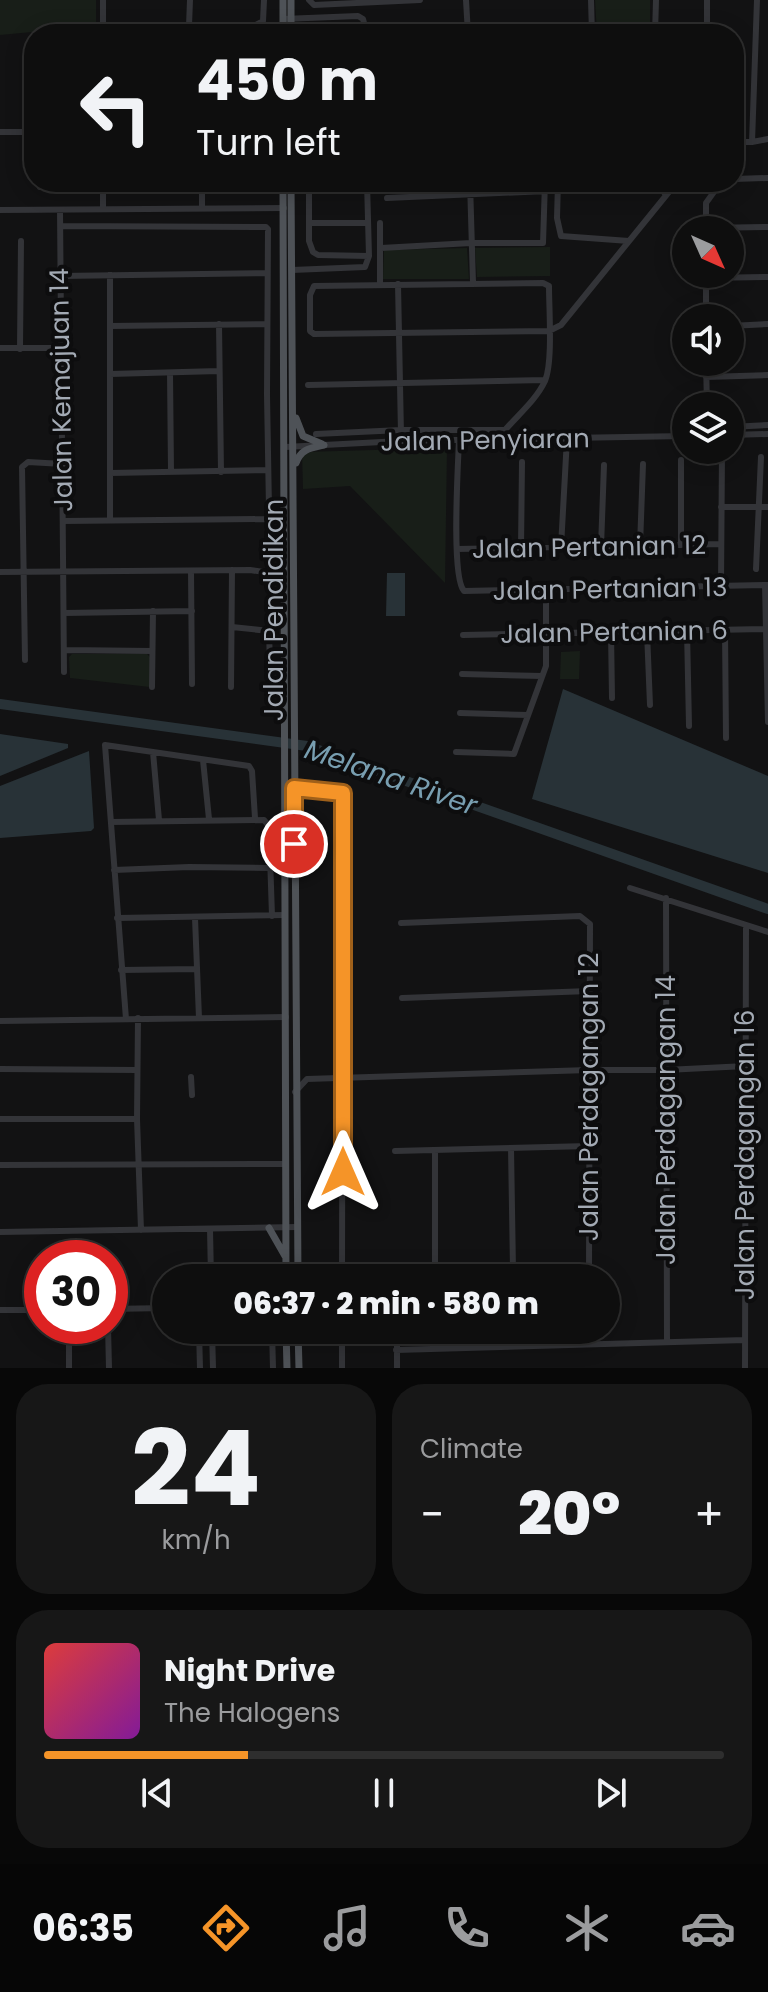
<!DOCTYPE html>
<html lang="en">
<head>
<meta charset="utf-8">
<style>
  body { margin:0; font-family:Poppins,sans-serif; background:#171717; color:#f1f3f6; height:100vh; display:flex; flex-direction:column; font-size:30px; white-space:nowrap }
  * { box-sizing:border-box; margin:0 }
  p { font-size:26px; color:#9b9c9e }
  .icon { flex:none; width:44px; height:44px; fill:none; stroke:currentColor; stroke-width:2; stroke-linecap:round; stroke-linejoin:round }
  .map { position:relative; height:1368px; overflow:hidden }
  .side { display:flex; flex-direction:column; gap:16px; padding:16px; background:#080808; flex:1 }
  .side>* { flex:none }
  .banner { position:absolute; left:24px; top:24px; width:720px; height:168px; border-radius:32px; box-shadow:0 4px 20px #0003,0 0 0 2px #2e2e2e; background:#0e0e0e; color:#f1f3f6; overflow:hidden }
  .needle { width:52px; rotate:135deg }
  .controls { position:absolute; left:672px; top:216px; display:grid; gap:16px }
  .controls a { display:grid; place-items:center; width:72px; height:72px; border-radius:50%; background:#0e0e0e; box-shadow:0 4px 20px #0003,0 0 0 2px #2e2e2e; font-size:40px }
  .speed { position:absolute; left:24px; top:1240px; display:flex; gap:16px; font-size:40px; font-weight:700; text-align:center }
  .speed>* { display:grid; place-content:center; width:104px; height:104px; border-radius:50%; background:#0e0e0e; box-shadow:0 4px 20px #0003,0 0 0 2px #2e2e2e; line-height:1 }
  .speed .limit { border:12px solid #d22; background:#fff; color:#111 }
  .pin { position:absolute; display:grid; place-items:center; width:68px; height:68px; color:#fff; margin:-34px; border:4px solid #fff; border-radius:50%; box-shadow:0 2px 8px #0007 }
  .me { position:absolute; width:88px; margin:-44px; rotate:0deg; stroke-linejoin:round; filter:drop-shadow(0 0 6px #0008) }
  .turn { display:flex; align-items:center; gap:28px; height:168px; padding:0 40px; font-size:36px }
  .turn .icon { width:104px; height:104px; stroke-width:2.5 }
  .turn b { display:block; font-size:56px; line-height:68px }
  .big { font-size:60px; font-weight:800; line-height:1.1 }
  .side .card { flex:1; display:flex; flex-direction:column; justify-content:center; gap:12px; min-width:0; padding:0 28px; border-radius:32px; background:#171717 }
  .side .dial { align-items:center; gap:0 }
  .dial b { font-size:104px; line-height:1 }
  .song { display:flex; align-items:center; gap:24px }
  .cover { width:96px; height:96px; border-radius:12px; background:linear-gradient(135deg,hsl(0 70% 55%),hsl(290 70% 35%)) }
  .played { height:8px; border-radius:4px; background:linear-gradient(90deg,#f59428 30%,#2e2e2e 30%) }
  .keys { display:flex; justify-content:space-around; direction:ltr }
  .heat { display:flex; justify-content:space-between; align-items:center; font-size:44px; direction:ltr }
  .side .tiles { flex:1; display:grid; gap:16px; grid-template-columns:1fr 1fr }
  .card:last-child { grid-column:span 2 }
  .trip { position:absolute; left:152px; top:1264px; width:468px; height:80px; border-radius:40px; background:#0e0e0e; box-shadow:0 4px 20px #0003,0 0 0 2px #2e2e2e; font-weight:800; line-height:80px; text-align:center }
  .tab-bar { display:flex; height:128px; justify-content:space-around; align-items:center; background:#060606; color:#9b9c9e }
  .tab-bar .icon { width:56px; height:56px }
  .tab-bar .active { color:#f59428 }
  .tab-bar b { font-size:36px; color:#f1f3f6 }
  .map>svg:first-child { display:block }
</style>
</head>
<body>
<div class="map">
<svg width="768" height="1368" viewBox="0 0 768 1368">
  <rect width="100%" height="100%" fill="#121213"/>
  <path fill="#181e18" d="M0,0H96V26L0,35Z
    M595,0H650V34H597Z
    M550,247V276L477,277L475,248Z
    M467,248L469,279H383L384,250Z
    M447,448L445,583L350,486L303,489L302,452Z
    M580,651L579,679H560L561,652Z
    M72,654H147L150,657V687L70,678L69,657Z"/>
  <path fill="#283237" d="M387,573H405V616H386Z
    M563,689L768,776V873L532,799Z
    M0,734L68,744V748L0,776Z
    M89,751L94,828L91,831L0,838V786Z"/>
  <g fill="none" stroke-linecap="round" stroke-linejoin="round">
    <path stroke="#283237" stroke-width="10" d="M0,704L307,746L768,909"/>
    <path stroke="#333438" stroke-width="6" d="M103,0V34
      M309,0L314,5L420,0
      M466,0L468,34
      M591,0L592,34
      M283,19L358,16L363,19L367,34
      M103,26H254L263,21L264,0
      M189,26L190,0
      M317,34L367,33
      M655,34L656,0
      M707,34V0
      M0,132H34
      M734,142H752L768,139
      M752,142L757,0
      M734,179L768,178
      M103,182V209
      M119,182L122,188L181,189L185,186V182
      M202,182V208
      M309,182V241L313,252L318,255L369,256
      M470,182L473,283
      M558,182L557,218L561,236L629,241
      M656,182L666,195
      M40,187V182
      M202,187L257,185L261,182
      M387,198L638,187
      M0,210L284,208
      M60,210L64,672
      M309,223H368
      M61,226L266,227L268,229L267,395L270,566
      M706,228L768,227
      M706,230V203L721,182
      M381,248L471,243H543L545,182
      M292,270L365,267L369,256L367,182
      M706,274V318
      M110,275V520
      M60,276L267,273
      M706,278L768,277
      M380,283V223
      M398,284L401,434
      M219,324L221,472
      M110,326L267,324
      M730,326L768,324
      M0,348H60
      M20,349L21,241
      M706,362L707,406
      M170,373L171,471
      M110,374L219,371
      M706,377L768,375
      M308,385L545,380
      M730,427L768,425
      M316,434L401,430H505C518,415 536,400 545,381C553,362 549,310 549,286L543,283L314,286L310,295V331L314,334L549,331L561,325L677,182
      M730,435L768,434
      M459,440C458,466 451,577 464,591L768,585
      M285,447L401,441L686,436
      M110,473L267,470
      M721,507H768
      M63,521L268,519
      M681,545V460
      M640,546L643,464
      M561,547L567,438
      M601,547L604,465
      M521,548L522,462
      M457,549L720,544
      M756,569L761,457
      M191,571L192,684
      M0,572L250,570L284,575
      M765,585L768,722
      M721,586L722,450
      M64,613L192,611
      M232,627L269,631L271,700
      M687,630L689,726
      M725,630L726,738
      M611,632L612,698
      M647,632L650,705
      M463,635L765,629
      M65,650L152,651
      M25,660L22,467L28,462L63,464
      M462,674L542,676
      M152,687L153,611
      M231,687L232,570
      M460,713L528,715
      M153,752L159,820
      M456,752L514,754L546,666V590
      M203,760L209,819
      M294,788L343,793L342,1278
      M111,822L264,820L269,826L272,916
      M114,870L189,867L269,868
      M630,888L768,932
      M666,898L667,1342
      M117,918L285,915
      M195,918L199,1018
      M401,923L580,916L590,924L589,1278
      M121,970L197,969
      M402,998L589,991
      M138,1018L137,1119L141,1230
      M126,1019L105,745L249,766L252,771L255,818
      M0,1021L286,1017
      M0,1069L137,1070
      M191,1077L192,1095
      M295,1092L307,1079L589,1070H666L746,1066
      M0,1119H137
      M511,1148L513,1270
      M435,1150V1271
      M395,1151L589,1146
      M0,1165L285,1164
      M210,1229L211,1278
      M0,1232L297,1227
      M298,1277L398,1272L589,1269
      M110,1309L166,1308
      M0,1310H42
      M69,1326V1368
      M108,1326L109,1368
      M199,1330L200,1368
      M212,1330L213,1368
      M272,1330L273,1368
      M397,1330V1368
      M589,1330V1344
      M396,1350L745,1340
      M342,1368V1330
      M745,1368L746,925"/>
    <path stroke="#4e5257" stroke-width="7" d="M283,0V34
      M291,0V34
      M283,182L286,1278
      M291,182L298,1278
      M296,418L303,436L322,444
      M296,463C301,449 310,448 324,445
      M269,1228L285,1256
      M286,1330L287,1368
      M298,1330L299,1368"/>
  </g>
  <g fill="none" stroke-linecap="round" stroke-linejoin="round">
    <defs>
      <path id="route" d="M294,844V788L343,793V1172"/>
    </defs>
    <use href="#route" stroke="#9f601a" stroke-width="20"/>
    <use href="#route" stroke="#f59428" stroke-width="14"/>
  </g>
  <g text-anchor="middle" stroke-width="8" stroke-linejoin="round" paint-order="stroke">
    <g font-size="26" fill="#a3aab4" stroke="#0d0d0e">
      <text transform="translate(61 390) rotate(-91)" y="9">Jalan Kemajuan 14</text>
      <text transform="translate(485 440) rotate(-1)" y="9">Jalan Penyiaran</text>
      <text transform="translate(589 547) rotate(-1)" y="9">Jalan Pertanian 12</text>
      <text transform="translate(610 589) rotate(-1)" y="9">Jalan Pertanian 13</text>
      <text transform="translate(274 610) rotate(-90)" y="9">Jalan Pendidikan</text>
      <text transform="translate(614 632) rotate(-1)" y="9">Jalan Pertanian 6</text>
      <text transform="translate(589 1097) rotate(-90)" y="9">Jalan Perdagangan 12</text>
      <text transform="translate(666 1120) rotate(-90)" y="9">Jalan Perdagangan 14</text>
      <text transform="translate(745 1155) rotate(-90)" y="9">Jalan Perdagangan 16</text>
    </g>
    <g font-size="28" font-style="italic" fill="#789eb0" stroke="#0d0d0e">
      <text transform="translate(391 777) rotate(19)" y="10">Melana River</text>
    </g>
  </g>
</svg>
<div class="controls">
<a><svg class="needle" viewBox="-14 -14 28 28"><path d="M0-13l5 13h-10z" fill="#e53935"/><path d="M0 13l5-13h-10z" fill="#9b9c9e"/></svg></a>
<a><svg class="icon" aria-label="sound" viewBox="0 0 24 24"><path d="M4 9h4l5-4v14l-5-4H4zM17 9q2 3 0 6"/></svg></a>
<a><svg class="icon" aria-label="layers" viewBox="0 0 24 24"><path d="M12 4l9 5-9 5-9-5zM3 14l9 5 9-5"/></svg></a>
</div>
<div class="speed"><div class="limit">30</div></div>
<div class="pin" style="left:294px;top:844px;background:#d93025"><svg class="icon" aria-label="arrive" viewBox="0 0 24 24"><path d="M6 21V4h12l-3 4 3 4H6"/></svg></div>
<svg class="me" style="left:343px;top:1172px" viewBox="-20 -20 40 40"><path d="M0-17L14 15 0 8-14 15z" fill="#f59428" stroke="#fff" stroke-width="4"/></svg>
<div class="trip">06:37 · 2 min · 580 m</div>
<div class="banner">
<div class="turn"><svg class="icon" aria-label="left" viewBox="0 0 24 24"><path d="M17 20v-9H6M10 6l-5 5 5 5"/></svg><div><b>450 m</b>Turn left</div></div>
</div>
</div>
<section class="side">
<div class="tiles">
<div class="card dial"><b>24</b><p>km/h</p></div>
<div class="card"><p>Climate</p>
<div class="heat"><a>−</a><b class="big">20°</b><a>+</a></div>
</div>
<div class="card">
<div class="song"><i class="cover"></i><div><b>Night Drive</b><p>The Halogens</p></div></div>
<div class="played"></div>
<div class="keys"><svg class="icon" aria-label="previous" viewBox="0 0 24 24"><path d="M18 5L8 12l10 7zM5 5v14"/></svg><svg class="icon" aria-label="pause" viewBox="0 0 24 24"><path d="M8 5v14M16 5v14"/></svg><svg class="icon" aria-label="next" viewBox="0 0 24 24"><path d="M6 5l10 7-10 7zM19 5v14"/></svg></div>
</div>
</div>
</section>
<nav class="tab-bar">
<b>06:35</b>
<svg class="icon active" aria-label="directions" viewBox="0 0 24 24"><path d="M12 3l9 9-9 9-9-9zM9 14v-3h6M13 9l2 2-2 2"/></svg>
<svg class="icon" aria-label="music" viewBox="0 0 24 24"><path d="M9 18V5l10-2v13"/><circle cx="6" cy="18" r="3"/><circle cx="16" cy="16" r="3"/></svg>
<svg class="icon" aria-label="phone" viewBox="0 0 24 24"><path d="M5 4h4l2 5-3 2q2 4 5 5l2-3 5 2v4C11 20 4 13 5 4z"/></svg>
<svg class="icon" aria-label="climate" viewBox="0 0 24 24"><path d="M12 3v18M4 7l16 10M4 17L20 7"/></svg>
<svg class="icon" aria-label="car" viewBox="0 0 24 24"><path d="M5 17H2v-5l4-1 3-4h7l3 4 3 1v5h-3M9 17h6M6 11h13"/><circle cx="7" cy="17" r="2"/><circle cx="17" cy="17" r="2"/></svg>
</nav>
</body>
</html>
